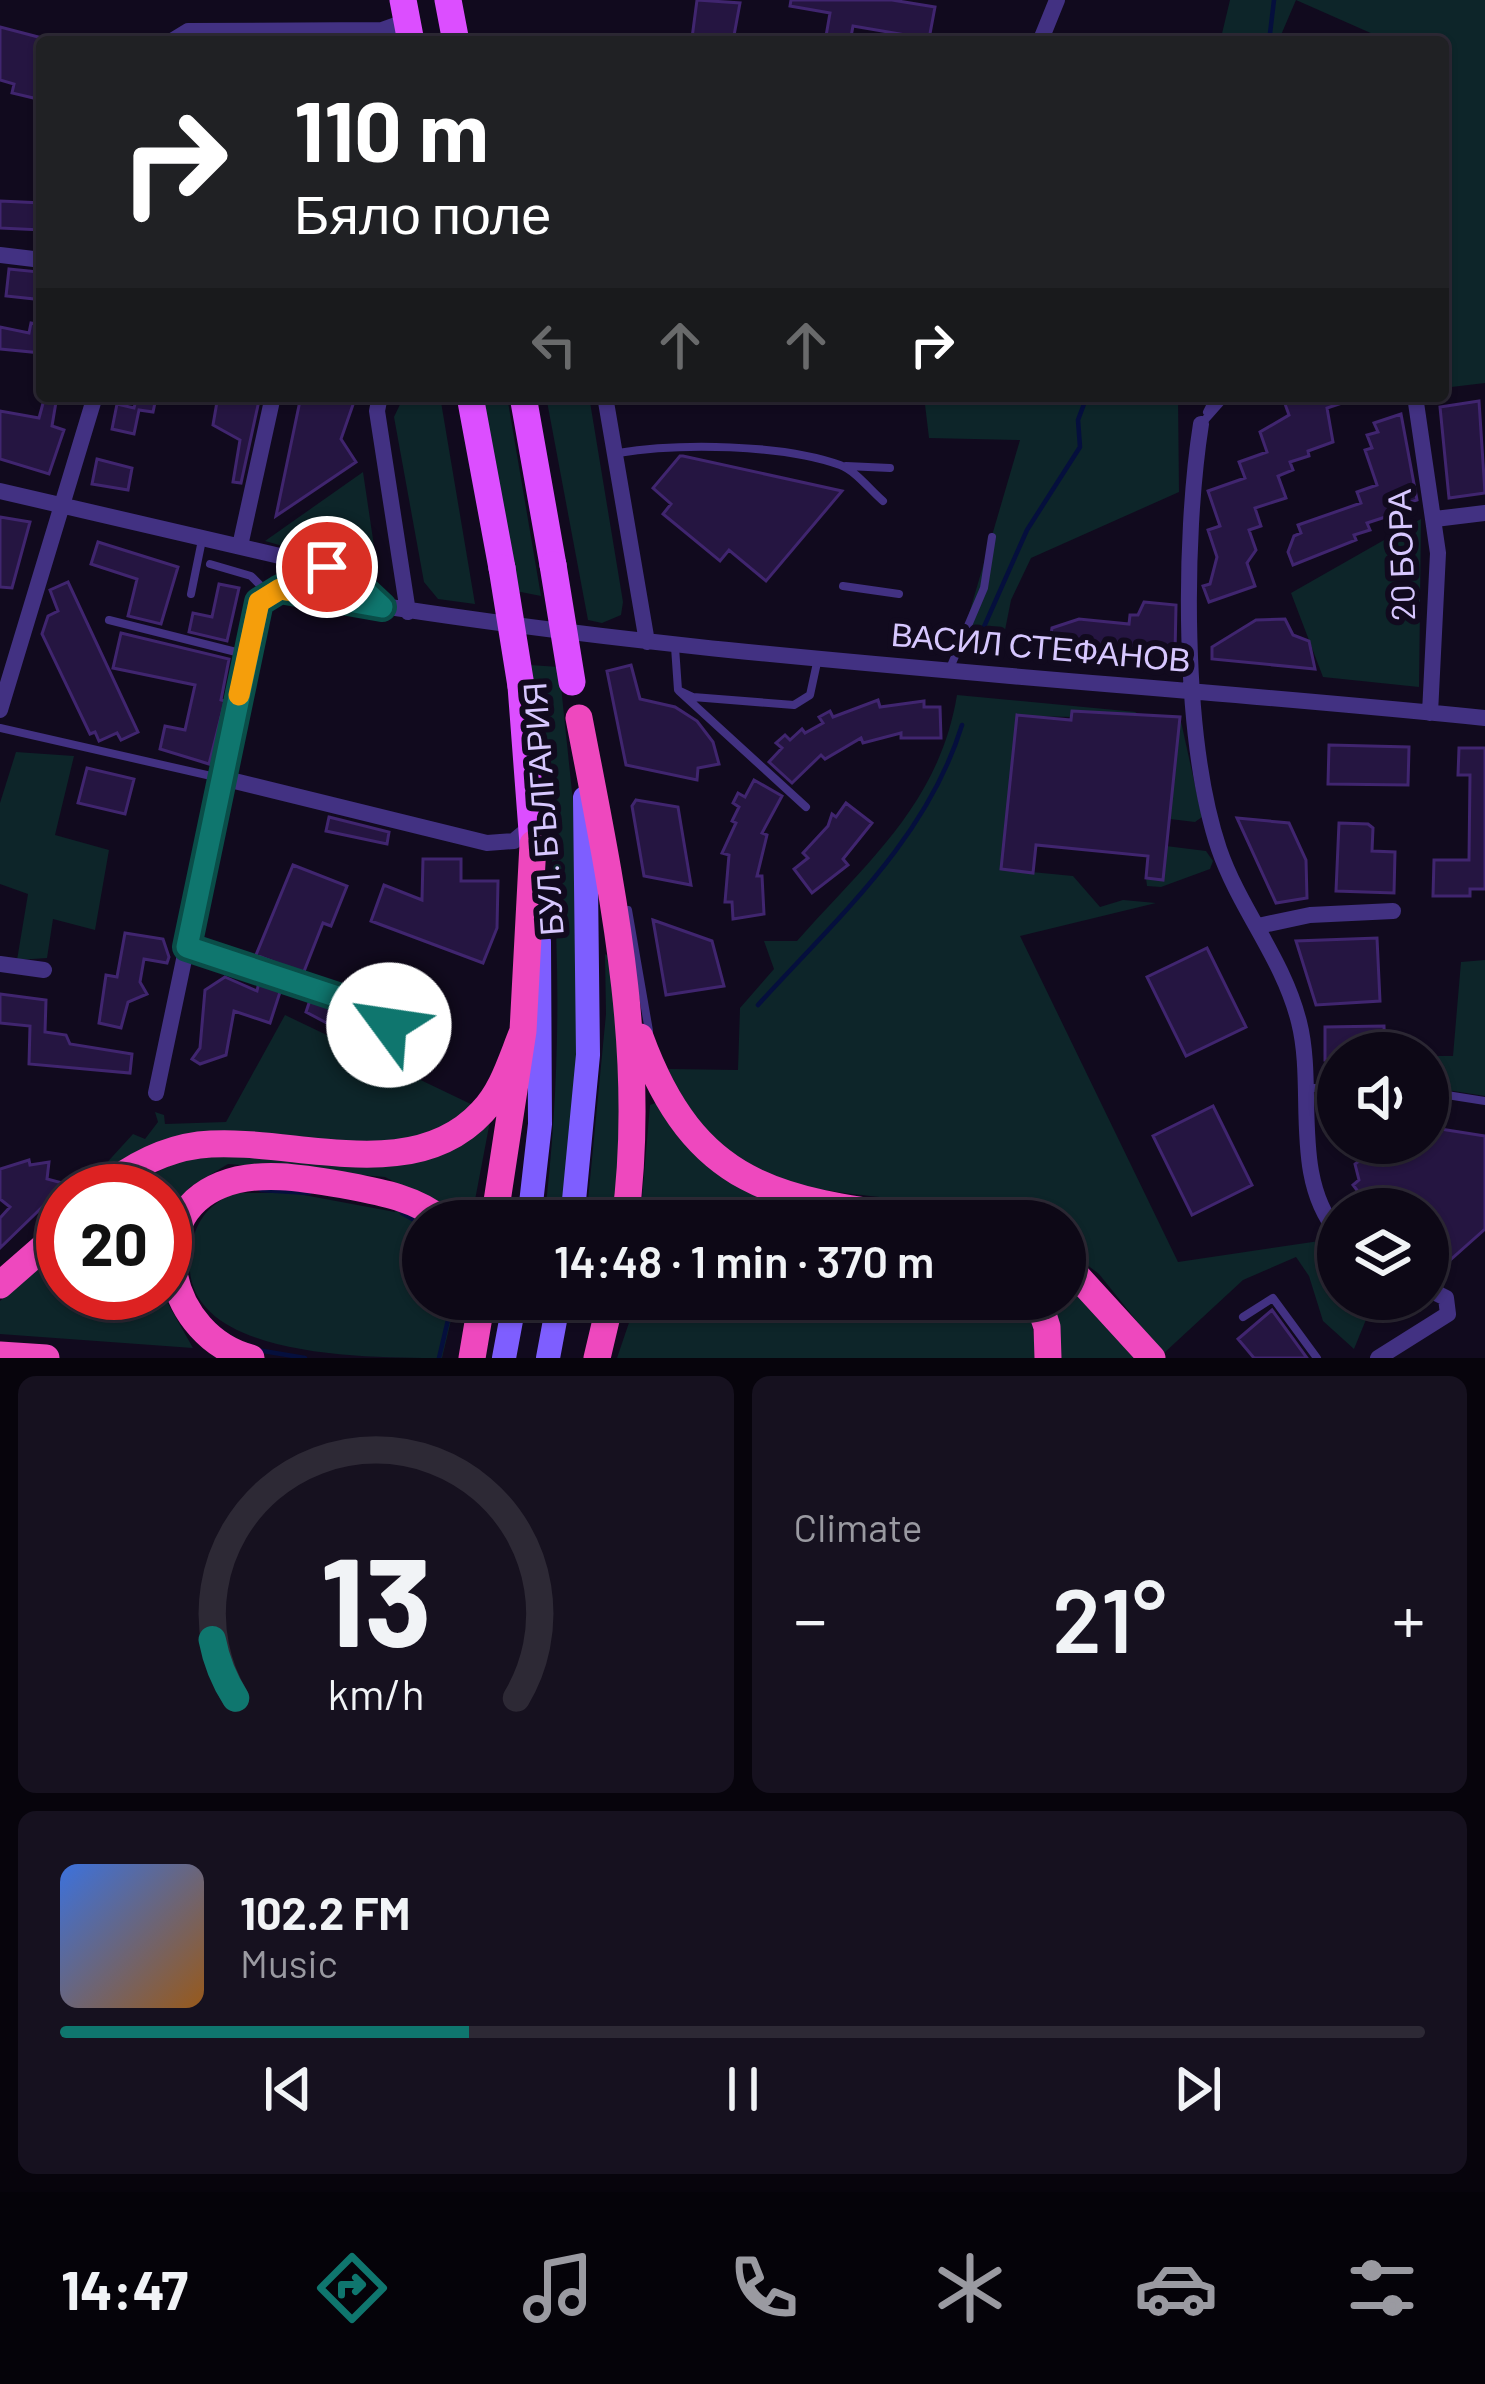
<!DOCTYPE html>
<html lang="en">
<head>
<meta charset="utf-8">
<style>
  body { margin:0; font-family:Barlow,sans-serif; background:#16111f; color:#f1f3f6; height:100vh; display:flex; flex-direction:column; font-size:45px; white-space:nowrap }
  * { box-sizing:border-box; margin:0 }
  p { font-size:39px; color:#9a9aa1 }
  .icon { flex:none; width:66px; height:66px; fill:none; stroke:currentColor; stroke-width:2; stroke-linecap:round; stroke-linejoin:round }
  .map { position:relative; height:1358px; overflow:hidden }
  .details { display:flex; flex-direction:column; gap:18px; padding:18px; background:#07040c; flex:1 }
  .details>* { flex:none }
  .guide { position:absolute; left:36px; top:36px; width:1413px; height:366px; border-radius:12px; box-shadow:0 3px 9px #0004,0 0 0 3px #2d2935; background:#202124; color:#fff; overflow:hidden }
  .controls { position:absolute; left:1317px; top:1032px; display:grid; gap:24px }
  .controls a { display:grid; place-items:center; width:132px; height:132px; border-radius:50%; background:#0d0816; box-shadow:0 3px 9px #0004,0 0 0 3px #2d2935; font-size:60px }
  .speed { position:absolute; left:36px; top:1164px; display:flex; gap:24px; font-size:60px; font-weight:700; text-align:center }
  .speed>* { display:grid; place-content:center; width:156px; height:156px; border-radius:50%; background:#0d0816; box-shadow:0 3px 9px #0004,0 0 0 3px #2d2935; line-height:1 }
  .speed .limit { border:18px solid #d22; background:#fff; color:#111 }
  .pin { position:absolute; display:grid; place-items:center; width:102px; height:102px; color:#fff; margin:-51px; border:6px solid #fff; border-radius:50%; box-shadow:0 3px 12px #0007 }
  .me { position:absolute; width:132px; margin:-66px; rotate:301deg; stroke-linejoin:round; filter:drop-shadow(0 0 9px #0008) }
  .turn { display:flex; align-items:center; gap:42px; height:252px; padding:0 60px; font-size:54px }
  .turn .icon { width:156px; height:156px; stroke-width:2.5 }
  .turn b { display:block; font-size:84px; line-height:102px }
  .lanes { display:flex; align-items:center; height:114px; padding:0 60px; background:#0003; justify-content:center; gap:60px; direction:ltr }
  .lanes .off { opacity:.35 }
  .big { font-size:90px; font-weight:600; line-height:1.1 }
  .details .card { flex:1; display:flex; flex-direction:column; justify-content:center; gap:18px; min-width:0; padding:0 42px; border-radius:18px; background:#16111f }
  .details .dial { align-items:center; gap:0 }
  .dial svg { height:312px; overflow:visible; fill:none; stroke:#2d2935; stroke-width:7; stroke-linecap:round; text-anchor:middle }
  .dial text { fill:#f1f3f6; stroke:none }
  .song { display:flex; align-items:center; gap:36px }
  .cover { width:144px; height:144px; border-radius:18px; background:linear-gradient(135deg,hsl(220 70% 55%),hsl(30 70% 35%)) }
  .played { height:12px; border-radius:6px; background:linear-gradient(90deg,#0f766e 30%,#2d2935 30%) }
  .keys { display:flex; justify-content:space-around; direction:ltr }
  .heat { display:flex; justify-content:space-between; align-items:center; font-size:66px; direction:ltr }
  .details .tiles { flex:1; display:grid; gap:18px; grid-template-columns:1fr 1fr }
  .card:last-child { grid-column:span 2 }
  .trip { position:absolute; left:402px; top:1200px; width:684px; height:120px; border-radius:60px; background:#0d0816; box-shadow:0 3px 9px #0004,0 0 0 3px #2d2935; font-weight:600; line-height:120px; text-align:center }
  .menu { display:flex; height:192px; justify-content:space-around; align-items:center; background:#050309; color:#9a9aa1 }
  .menu .icon { width:84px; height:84px }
  .menu .active { color:#0f766e }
  .menu b { font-size:54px; color:#f1f3f6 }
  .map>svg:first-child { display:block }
</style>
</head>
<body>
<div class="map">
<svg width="1485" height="1358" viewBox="0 0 1485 1358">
  <rect width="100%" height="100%" fill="#110a1e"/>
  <path fill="#0d2529" d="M1230,0H1296L1278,42H1220Z
    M1296,0H1485V383L1443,388V42H1391Z
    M404,396H440L475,604L438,599L424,582L394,417Z
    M483,396H507L541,596L516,591Z
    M546,396H589L623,602L621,615L602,623L588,620Z
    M924,396H1178L1179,492L1031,558L1011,600L1001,650L959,648L1020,440L929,438Z
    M363,472L378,573L265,541Z
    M1421,519L1419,687L1323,677L1291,593Z
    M530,665L559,667L577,840L579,1064L563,1221H544C567,1034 559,852 530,665Z
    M957,695L1136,712L1135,718L1017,716L1001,869L1073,876L1100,907L1123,900L1156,903L1020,936L1178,1262L1333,1239L1338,1244V1299L1374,1300L1354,1349L1323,1321L1309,1276L1296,1257L1243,1280L1163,1354L1099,1274L1065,1248V1221C1029,1221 1008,1214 974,1208C922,1199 787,1194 747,1168C708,1143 689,1110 668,1069L738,1070L740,1008L774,969L764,941H797C867,862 939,804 957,695Z
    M1180,717L1202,817L1195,822L1170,819Z
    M16,752L74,756L55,835L109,850L95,930L53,919L47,958L17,960L28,894L0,884V803Z
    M1166,846L1206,851L1213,861L1210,869L1161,887L1147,886L1146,878L1163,880Z
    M605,954L611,958L623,1085L614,1221H586L606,1014Z
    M1485,960V1096L1428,1087V1056H1453L1461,962Z
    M285,1015L477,1107L448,1127L393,1143L223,1137L81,1191L133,1134L145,1139L158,1122L155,1112L164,1115L165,1124L226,1122Z
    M658,1102L670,1124L832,1216L757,1211L640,1221L650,1105Z
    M491,1116L471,1221L385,1177L228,1164L190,1187L165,1226V1191H118L194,1154L346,1161Z
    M235,1193H293L395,1212L399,1205L423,1221V1299H456L442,1358C363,1358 180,1358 190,1257C193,1224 206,1205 235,1193Z
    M63,1248V1293H162L193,1348L0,1334V1301Z
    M1065,1276L1139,1358H1057L1050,1299H1065Z
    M637,1299H1023L1031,1313L1036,1358H617Z"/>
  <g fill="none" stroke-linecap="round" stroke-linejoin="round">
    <path stroke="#050f3d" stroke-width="4.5" d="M1269,42L1274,0
      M975,647L1027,530L1080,447L1078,420L1087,396
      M758,1005C837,918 927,839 962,725
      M261,1190L309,1193
      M402,1213L423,1225
      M257,1350L305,1358
      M439,1358L453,1299"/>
  </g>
  <path fill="#251541" stroke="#40256f" stroke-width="3" d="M697,0L740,3L733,41L692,38Z
    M791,0H892L935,7L929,39L853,26L850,42H825L830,13L790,6Z
    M0,27L42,38V100L12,93L14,84L0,80Z
    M0,201L42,203V230L0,228Z
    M9,269L39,272L35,299L6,296Z
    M31,323L42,325V353L0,349V327L29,333Z
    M45,396H57L52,426L64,430L49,474L0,459V411L39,418Z
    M137,396L156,398L153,412L139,410L134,434L112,429L117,404L134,408Z
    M218,396H260L241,483L233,482L240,440L213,425Z
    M301,396H356L341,439L356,462L276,516Z
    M1292,396L1357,398L1327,408L1333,442L1308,451L1309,456L1290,462L1293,470L1278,476L1286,498L1255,508L1261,526L1249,530L1256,550L1247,563L1255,586L1209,602L1203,586L1210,584L1217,557L1208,530L1220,526L1208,491L1245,478L1239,462L1267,452L1260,432L1289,415L1285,404L1293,401Z
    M1479,401L1485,493L1449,498L1440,407Z
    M1401,414L1417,500L1405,504L1407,510L1367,523L1370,530L1354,535L1356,540L1293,565L1288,552L1294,536L1301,533L1298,525L1361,503L1357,492L1377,485L1365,450L1372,448L1367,435L1378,432L1374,423Z
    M680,456H683L842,491L766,581L729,550L720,561L663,514L671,504L653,488Z
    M97,459L132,468L128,490L92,484Z
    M0,517L30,522L12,588L0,587Z
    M98,542L178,567L161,624L128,616L137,579L91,564Z
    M68,582L138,732L121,740L117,733L99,741L95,732L90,734L42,634L48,616L58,611L50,590Z
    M219,584L239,588L227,641L189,632L193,613L212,617Z
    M1144,602L1176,605L1175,653L1050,642L1052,628L1079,619L1129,624L1130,615H1138Z
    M1285,619L1293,635L1309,641L1315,669L1212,659V647L1256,620Z
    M121,633L229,659L221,700L225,701L209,764L160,749L165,726L185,730L195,685L113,668Z
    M631,665L640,699L675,707L697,721L713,742L719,764L698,768L697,780L626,765L607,671Z
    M878,700L880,707L924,701V707H940L941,738H901V733L863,743L861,738L825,759L821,755L792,783L769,762L782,748L776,743L785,735L790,740L802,729L805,733L823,723L819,717L830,711L833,717Z
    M1072,711L1180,717L1163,880L1146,878L1148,856L1036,845L1033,873L1001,869L1017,715L1071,720Z
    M1329,745L1409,747L1408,785L1328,784Z
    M1459,748H1485V889H1470V896H1433L1434,860H1469L1470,775H1458Z
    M87,768L134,779L125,814L78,803Z
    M754,780L782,796L762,833L767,835L757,876H762L764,914L733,919L732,902H725L729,855L722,853L736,823L732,821L739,807L733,803L738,793L745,797Z
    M636,800L678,807L691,885L644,876L632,806Z
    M846,803L872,823L843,859L848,865L812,893L794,869L808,858L803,853L828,826L832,814L836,817Z
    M329,817L389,832L387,844L326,831Z
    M1237,818L1289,823L1306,860L1307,898L1276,903Z
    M1339,823L1368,824L1373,828L1372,851L1395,852L1394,893L1336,891Z
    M423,859H461V881H498L497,928L483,963L371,921L384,885L422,900Z
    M293,865L347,886L331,926L323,923L303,974L256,955Z
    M653,920L712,941L724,986L666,995Z
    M125,933L163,939L169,957L167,963L144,959L140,982L147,994L128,1002L121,1028L99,1023L106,975L117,977Z
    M1377,938L1380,1001L1316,1005L1296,941Z
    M1207,948L1246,1027L1186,1056L1147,977Z
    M225,977L257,991L259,982L281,989L270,1023L234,1011L226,1055L200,1064L192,1059L200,1048L205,990Z
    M0,994L46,1000L45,1032L66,1035L70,1044L132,1054L130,1073L29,1064L30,1026L0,1023Z
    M311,997L377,1019L338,1029L306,1012Z
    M1384,1026L1385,1053H1338V1060H1325V1027Z
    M1213,1106L1252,1185L1192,1215L1153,1136Z
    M1428,1127L1485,1136V1229L1440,1269L1428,1265V1209H1348L1363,1198L1353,1185L1359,1180L1355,1164L1372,1151L1371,1143H1428Z
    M29,1160L30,1165L49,1162L47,1179L66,1184L0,1248V1218L10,1207L0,1199V1169Z
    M1272,1310L1307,1358H1254L1238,1339Z"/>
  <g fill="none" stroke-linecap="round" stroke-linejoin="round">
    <path stroke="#423182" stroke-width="8" d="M1207,412L1215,396
      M1203,422L1226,396
      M618,453C679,443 782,444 840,465C856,471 870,490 883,501
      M846,466L890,468
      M210,564L251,576L267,592
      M843,586L899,594
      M191,594L202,540
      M109,620L248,655
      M675,647L678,690L693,697L794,705L810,695L818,658
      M950,668L984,588L992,537
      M679,691L806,807
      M0,728L220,778
      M628,910L649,1031
      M188,948L386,1013L389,1025
      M1307,1088H1338
      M1428,1092L1485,1101
      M1243,1317L1273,1298L1317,1358"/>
    <path stroke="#423182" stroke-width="16" d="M170,42L188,31L382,30L407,21
      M1040,42L1057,0
      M0,255L42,260
      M380,396L377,411L408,612
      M605,396L647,642
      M1415,396L1438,553L1430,713
      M1201,424C1183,539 1182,739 1219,849C1240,910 1283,958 1299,1022C1316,1089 1290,1176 1338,1233
      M0,491L327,567L349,577L382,607
      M1435,519L1485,513
      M240,546L273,396
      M0,710L95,396
      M222,778L487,843L514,841L532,826
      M1258,926L1310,915L1393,911
      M0,964L44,970
      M156,1093L259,602L281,589C679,660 1083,677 1485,718
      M1378,1358L1448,1314L1446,1298L1428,1289"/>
    <path stroke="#7e5eff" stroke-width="24" d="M529,1221L540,1124L539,942
      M572,1221L588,1055L585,798
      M504,1358L515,1299
      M548,1358L559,1299"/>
    <path stroke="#dc4eff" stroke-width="27" d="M403,0L411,42
      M448,0L456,42
      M470,396L502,568
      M523,396L553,565
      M521,686L533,844"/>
    <path stroke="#ee48be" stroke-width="27" d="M579,718C611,884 648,1052 625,1221
      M640,1037C697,1193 783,1200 932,1221
      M101,1191C129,1168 161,1150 199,1145C288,1135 411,1189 482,1112C503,1090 511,1060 523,1031
      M494,1221L523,1031L533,844
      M1065,1263L1152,1358
      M0,1285L63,1230
      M1038,1299L1047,1327L1048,1358
      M0,1355L46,1358
      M251,1358C169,1337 139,1218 221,1185C260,1169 309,1179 349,1186C381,1192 418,1199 443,1221
      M472,1358L482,1299
      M597,1358L611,1299"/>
    <path stroke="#dc4eff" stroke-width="27" d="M553,565L572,682
      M502,568L521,686"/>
  </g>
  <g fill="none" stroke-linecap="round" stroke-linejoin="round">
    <defs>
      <path id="route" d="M327,567L350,577L382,607L280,589L259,602L187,947L386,1013L389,1025"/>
    </defs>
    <use href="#route" stroke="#0a4d48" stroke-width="30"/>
    <use href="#route" stroke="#0f766e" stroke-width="21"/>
    <path stroke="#f59e0b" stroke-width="21" d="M239,695L259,602L280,589L314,595"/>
  </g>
  <g text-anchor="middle" stroke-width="12" stroke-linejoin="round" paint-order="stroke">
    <g font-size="33" fill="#d7c7ff" stroke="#110a1e">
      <text transform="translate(1401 555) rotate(-92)" y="12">20 БОРА</text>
      <text transform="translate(1041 647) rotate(5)" y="12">ВАСИЛ СТЕФАНОВ</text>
      <text transform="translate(543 809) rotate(-94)" y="12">БУЛ. БЪЛГАРИЯ</text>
    </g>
  </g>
</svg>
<div class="controls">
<a><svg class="icon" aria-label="sound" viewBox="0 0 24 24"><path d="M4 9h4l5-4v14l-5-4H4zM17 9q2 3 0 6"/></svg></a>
<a><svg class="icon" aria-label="layers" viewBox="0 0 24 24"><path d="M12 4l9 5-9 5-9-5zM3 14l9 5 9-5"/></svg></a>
</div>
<div class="speed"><div class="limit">20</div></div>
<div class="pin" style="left:327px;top:567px;background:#d93025"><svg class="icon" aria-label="arrive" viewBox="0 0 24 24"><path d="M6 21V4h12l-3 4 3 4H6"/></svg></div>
<svg class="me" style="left:389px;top:1025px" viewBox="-20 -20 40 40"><circle r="19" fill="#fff"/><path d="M0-13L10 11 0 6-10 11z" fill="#0f766e"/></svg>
<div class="trip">14:48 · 1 min · 370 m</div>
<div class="guide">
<div class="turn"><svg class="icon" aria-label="right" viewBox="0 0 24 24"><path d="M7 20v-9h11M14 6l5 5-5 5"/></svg><div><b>110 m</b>Бяло поле</div></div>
<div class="lanes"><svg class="icon off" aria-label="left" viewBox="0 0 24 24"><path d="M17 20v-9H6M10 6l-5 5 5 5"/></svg><svg class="icon off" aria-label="ahead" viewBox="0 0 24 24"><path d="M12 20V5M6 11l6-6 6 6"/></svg><svg class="icon off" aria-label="ahead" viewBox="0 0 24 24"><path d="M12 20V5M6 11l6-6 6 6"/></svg><svg class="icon" aria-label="right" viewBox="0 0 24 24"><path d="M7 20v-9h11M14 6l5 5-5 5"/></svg></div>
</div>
</div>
<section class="details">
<div class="tiles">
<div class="card dial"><svg viewBox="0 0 100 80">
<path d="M14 69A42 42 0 1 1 86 69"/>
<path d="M14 69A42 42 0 0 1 8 54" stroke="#0f766e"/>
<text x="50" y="56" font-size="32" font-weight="700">13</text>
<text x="50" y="72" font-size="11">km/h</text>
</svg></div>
<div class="card"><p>Climate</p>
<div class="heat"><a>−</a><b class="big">21°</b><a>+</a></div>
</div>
<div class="card">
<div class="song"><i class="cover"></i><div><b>102.2 FM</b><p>Music</p></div></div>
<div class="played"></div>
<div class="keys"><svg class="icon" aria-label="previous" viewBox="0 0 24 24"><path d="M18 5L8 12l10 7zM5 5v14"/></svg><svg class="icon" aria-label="pause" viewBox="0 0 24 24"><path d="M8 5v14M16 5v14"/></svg><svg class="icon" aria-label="next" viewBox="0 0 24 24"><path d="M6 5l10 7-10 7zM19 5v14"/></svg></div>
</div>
</div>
</section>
<nav class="menu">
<b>14:47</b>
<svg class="icon active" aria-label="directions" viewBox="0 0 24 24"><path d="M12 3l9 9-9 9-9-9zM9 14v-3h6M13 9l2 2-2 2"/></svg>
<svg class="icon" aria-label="music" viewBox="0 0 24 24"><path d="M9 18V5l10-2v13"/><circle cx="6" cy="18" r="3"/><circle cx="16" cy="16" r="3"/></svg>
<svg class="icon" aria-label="phone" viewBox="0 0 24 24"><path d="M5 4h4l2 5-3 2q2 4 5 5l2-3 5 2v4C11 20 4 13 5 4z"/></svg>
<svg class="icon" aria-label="climate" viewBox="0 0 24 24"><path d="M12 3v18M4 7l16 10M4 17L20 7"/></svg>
<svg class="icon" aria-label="car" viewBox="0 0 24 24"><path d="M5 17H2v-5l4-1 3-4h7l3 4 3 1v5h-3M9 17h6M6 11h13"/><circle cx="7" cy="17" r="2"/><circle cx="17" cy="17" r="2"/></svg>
<svg class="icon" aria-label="filters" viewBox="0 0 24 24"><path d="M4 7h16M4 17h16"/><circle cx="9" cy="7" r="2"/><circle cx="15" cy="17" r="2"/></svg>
</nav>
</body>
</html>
